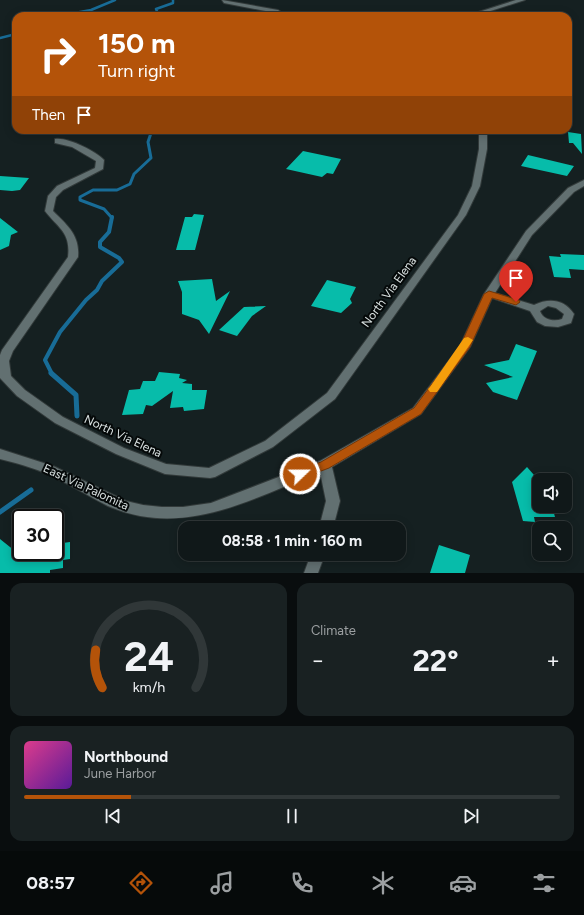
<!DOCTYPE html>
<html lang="en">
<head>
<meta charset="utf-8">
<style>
  body { margin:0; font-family:Figtree,sans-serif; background:#192122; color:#f1f3f6; height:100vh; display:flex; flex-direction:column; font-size:15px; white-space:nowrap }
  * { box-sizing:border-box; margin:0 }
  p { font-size:13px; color:#9ca0a2 }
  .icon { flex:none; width:22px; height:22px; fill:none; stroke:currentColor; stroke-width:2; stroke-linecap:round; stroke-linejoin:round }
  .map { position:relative; height:573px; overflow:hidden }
  .drawer { display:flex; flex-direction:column; gap:10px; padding:10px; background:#090d0e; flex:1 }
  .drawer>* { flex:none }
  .banner { position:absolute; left:12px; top:12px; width:560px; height:122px; border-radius:12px; box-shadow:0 2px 10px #0003,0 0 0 1px #303738; background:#b45309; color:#fff; overflow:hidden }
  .buttons { position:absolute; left:532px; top:473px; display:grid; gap:8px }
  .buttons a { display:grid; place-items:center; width:40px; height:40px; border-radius:8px; background:#101819; box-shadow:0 2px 10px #0003,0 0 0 1px #303738; font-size:20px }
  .speed { position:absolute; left:12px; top:509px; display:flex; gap:8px; font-size:20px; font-weight:700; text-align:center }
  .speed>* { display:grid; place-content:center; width:52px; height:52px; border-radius:50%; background:#101819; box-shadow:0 2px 10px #0003,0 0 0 1px #303738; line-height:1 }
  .speed .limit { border:2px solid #111; border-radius:6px; background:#fff; color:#111 }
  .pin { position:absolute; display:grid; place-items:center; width:34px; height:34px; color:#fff; margin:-41px -17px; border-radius:50% 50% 50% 0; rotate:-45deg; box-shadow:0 0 4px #0007 }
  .pin .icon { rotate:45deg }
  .me { position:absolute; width:44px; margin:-22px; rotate:68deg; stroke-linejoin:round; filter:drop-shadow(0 0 3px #0008) }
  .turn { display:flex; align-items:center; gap:14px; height:84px; padding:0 20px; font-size:18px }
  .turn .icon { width:52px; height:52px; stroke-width:2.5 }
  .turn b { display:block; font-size:28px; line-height:34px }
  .then { display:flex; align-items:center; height:38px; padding:0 20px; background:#0003; gap:8px; font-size:15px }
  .big { font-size:30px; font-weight:700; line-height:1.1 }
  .drawer .tile { flex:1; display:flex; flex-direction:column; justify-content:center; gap:6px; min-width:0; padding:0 14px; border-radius:12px; background:#192122 }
  .drawer .dial { align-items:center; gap:0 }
  .dial svg { height:104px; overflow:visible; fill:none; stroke:#303738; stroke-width:7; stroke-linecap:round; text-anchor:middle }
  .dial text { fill:#f1f3f6; stroke:none }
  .song { display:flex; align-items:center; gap:12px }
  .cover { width:48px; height:48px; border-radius:6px; background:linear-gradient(135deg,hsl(330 70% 55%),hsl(270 70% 35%)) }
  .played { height:4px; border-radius:2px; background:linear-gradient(90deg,#b45309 20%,#303738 20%) }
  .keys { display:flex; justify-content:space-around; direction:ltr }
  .heat { display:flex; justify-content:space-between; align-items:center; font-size:22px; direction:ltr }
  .drawer .tiles { flex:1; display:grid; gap:10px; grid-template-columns:1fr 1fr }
  .tile:last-child { grid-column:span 2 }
  .trip { position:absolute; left:178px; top:521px; width:228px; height:40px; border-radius:12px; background:#101819; box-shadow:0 2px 10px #0003,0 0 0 1px #303738; font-weight:700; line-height:40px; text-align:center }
  .dock { display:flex; height:64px; justify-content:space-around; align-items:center; background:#060a0a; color:#9ca0a2 }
  .dock .icon { width:28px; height:28px }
  .dock .current { color:#b45309 }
  .dock b { font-size:18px; color:#f1f3f6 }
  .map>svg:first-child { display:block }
</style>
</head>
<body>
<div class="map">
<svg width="584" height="573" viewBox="0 0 584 573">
  <rect width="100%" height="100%" fill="#152021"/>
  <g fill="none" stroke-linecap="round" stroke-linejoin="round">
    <path stroke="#186c97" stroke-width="2.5" d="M58,16L91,10L115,0
      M159,16L156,9L173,3V0
      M0,38L16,34"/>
    <path stroke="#186c97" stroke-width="3" d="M112,218L104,209L80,200V197L93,190H117L130,184L134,174L151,158L148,142L152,130"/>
    <path stroke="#186c97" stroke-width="4" d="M52,374L45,360L60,332L86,300L97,290L102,281L122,262L119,258L100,247V242L109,232L112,217"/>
    <path stroke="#186c97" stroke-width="5" d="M51,373L76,395L77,416
      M0,512L31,490"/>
  </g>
  <path fill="#07bcaa" d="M568,132L581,134L582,154L573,143H569Z
    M303,151L341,159L333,174L327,173L322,177L286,169Z
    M528,155L574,166L567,176L521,166Z
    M0,176L29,178L20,190L12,191L0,190Z
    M194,214L204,215L195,250H176L185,217H192Z
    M0,218L18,232L11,235L9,246L0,250Z
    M560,254L584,255V270L569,269L571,278L554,277L549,256L561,257Z
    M212,279L216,301L230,291L209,334L199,320L182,314V292L178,281Z
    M327,280L356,287L350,299L352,303L341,313L311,306Z
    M266,306L252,316L237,336L219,330L244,307Z
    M516,344L537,351L517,400L493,392L486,383L513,377L484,365L509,360Z
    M159,372L180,374L179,378L187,380L182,383L192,384V390H207L204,409L184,411L183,407L170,408L173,391L152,406L146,405L143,414L122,415L129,390L140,389L143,381H155Z
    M527,467L534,475H539V506H552L555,517H534L535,522L523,521L512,482Z
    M0,539L15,551L21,550V552H55V544L70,542V559L63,560V568L50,570V573H0Z
    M439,545L470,555L465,573H430Z"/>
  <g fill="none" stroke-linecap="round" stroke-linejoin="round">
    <defs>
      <path id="minor" d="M222,0L278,10L287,16H280L276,13L224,3Z
        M516,0H525L475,16H466Z
        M479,130H487V149L480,186L466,215L335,399L273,447L215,477L210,478L165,474L116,454L55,423L17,396L0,378V355L2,350L68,257C71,232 58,228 45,211L48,196L57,186L95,168L96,161L72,147L55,143V139C68,137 95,151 104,160L103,169L63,190L56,197L53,211C67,225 80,235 78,257L13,351L9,361L11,376L25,390L63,417L124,448L166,464L209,468L265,441L327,393L458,215L472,186L479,149Z
        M584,180V186L574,192L532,235L495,293L534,305C549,298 564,299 574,314L571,323L558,327L545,326L537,322L530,311L492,298L470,347L421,414L332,467L340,501L333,528H319L326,501L320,472C251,499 183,539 108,506C92,498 76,488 60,480C41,470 21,464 0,459V449L53,466L126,501L143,505L162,507H183L211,503L320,461L413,408L460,346L484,294L526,231L568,188ZM548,306L556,308L564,314L562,319C554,322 543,320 540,311Z
        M311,554H325L318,573H304Z"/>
    </defs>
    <use href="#minor" stroke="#323a3a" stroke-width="2"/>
    <use href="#minor" fill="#627071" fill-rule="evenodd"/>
  </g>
  <path fill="#b45309" stroke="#753606" d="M489,291L519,300L520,302L516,305L492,298L470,347L421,414L329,468L300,479L296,478L294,474L296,471L321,462L414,408L460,346L484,294Z"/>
  <path fill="#f59e0b" d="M468,337L473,340L437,392H430L428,389L430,387L464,338Z"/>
  <g text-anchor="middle" stroke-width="4" stroke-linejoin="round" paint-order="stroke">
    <g font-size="12" fill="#dae2e2" stroke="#050909">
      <text transform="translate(389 292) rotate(-54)" y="4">North Via Elena</text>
      <text transform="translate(123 436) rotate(25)" y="4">North Via Elena</text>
      <text transform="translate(86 487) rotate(25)" y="4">East Via Palomita</text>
    </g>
  </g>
</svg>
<div class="buttons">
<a><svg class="icon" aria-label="sound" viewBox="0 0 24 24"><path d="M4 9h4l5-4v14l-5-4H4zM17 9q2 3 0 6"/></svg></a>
<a><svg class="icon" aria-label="search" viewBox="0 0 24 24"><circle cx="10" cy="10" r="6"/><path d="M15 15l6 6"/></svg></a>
</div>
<div class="speed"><div class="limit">30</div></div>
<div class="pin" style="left:516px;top:302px;background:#d93025"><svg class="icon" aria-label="arrive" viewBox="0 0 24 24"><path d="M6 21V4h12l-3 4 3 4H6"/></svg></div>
<svg class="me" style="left:300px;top:474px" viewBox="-20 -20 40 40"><circle r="17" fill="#b45309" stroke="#fff" stroke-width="3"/><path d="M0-11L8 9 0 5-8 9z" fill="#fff"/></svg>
<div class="trip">08:58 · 1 min · 160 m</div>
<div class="banner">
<div class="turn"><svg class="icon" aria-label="right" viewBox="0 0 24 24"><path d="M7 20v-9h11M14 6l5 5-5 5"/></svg><div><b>150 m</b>Turn right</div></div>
<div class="then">Then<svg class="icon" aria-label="arrive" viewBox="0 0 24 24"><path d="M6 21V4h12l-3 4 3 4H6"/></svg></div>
</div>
</div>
<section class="drawer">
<div class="tiles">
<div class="tile dial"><svg viewBox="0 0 100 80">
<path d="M14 69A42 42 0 1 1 86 69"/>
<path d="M14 69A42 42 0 0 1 9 40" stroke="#b45309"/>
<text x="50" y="56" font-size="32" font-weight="700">24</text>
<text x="50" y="72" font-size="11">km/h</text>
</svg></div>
<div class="tile"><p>Climate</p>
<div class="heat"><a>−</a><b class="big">22°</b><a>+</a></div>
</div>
<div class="tile">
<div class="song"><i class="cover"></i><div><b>Northbound</b><p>June Harbor</p></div></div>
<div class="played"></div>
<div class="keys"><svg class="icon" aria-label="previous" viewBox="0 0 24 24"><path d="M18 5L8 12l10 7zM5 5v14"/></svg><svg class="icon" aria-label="pause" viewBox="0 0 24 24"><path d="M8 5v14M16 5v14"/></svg><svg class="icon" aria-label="next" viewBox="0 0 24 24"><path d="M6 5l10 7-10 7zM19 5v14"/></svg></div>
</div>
</div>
</section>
<nav class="dock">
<b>08:57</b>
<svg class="icon current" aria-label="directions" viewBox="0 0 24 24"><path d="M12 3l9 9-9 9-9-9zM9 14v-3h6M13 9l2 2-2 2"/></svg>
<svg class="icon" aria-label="music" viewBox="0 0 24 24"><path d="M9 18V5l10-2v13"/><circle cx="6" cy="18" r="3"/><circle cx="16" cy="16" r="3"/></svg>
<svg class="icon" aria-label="phone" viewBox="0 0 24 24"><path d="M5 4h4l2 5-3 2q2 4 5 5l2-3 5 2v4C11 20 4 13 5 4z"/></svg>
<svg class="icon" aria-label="climate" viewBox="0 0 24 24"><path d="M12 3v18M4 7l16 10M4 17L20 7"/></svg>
<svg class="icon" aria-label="car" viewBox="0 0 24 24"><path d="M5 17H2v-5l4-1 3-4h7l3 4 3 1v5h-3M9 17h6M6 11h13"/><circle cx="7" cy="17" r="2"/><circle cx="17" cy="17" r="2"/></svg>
<svg class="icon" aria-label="filters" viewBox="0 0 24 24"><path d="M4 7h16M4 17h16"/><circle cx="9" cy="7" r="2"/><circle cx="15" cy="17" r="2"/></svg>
</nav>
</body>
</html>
